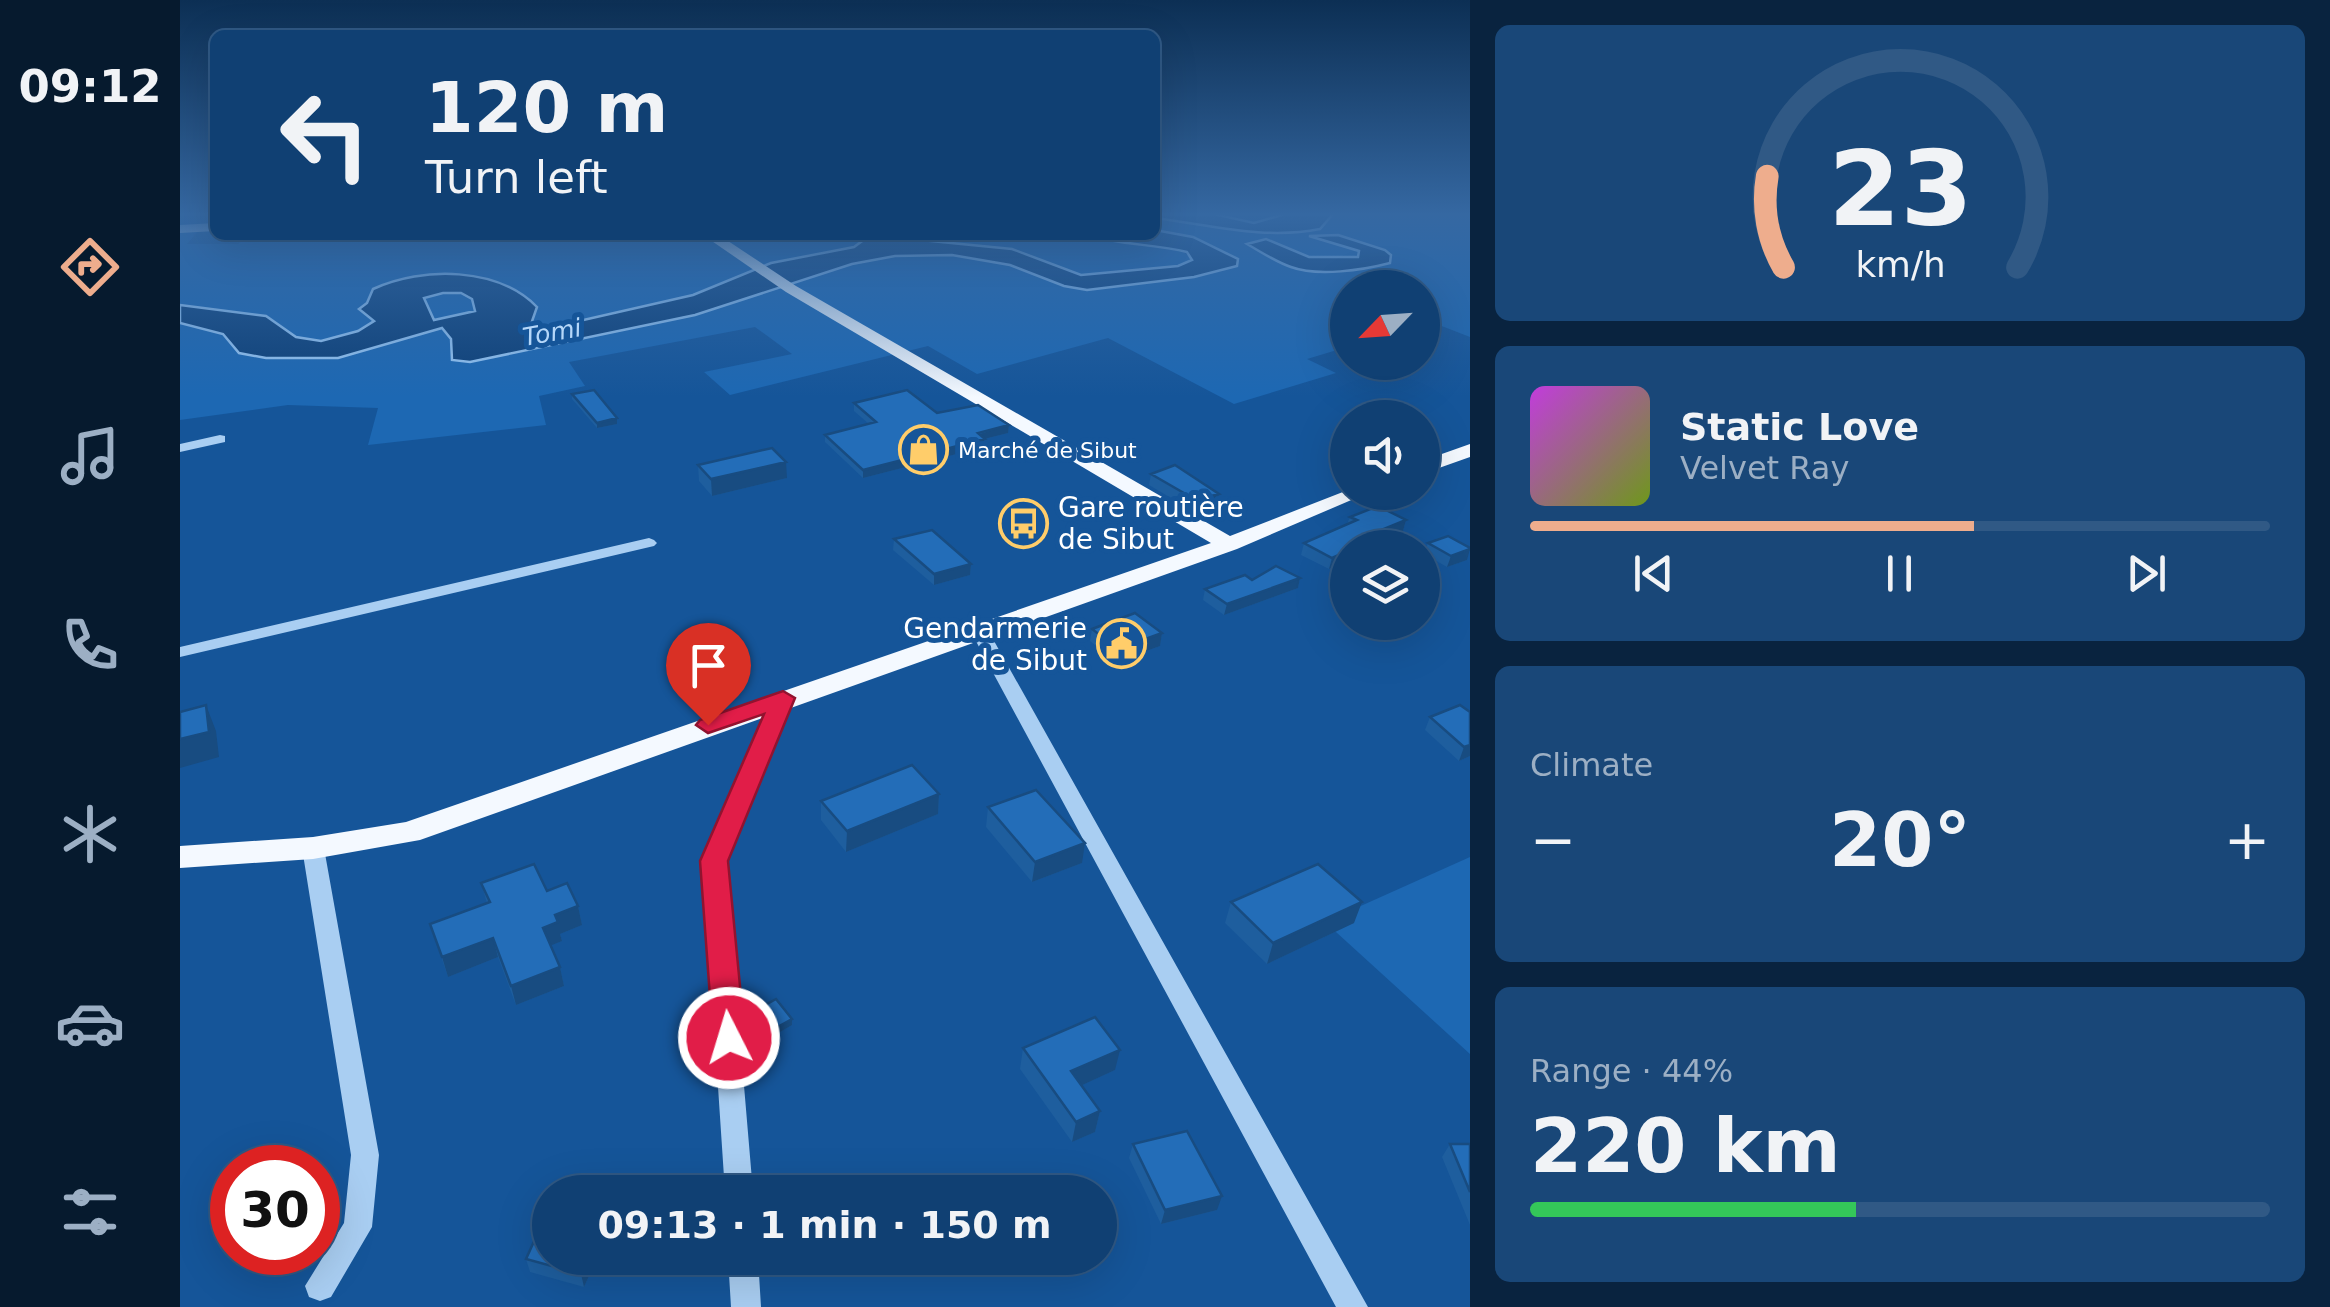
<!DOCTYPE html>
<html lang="en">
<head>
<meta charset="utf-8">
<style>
  body { margin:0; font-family:"DejaVu Sans",sans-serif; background:#194778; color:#f1f3f6; height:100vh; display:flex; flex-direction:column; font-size:38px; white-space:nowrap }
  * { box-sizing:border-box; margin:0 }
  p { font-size:32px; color:#9cafc4 }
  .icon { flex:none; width:55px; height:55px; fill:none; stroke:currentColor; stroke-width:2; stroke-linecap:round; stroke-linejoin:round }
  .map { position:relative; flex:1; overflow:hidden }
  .drawer { display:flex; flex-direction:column; gap:25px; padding:25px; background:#09233f; width:860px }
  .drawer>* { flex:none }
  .banner { position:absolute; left:30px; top:30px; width:950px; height:210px; border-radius:15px; box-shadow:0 10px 40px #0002,0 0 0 2px #305985; background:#104073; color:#f1f3f6; overflow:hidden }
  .needle { width:65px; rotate:245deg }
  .tools { position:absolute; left:1150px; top:270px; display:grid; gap:20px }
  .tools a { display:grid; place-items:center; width:110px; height:110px; border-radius:50%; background:#104073; box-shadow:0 10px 40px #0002,0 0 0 2px #305985; font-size:50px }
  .speed { position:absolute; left:30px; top:1145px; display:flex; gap:20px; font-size:50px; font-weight:700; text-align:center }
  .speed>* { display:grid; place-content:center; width:130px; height:130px; border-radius:50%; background:#104073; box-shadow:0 10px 40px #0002,0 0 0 2px #305985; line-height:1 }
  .speed .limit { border:15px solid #d22; background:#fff; color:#111 }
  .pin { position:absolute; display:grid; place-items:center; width:85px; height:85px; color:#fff; margin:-102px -42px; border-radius:50% 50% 50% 0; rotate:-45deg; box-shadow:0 0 10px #0007 }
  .pin .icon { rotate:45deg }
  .me { position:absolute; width:110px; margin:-55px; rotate:355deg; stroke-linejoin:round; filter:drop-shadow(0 0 8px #0008) }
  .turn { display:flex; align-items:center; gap:35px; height:210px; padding:0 50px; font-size:45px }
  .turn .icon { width:130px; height:130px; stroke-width:2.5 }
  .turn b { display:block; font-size:70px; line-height:85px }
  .big { font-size:75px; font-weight:700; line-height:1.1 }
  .drawer .tile { flex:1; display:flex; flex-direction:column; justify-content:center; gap:15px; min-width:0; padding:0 35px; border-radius:15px; background:#194778 }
  .drawer .dial { align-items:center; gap:0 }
  .dial svg { height:260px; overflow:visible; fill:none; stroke:#305985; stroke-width:7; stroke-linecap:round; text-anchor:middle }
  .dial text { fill:#f1f3f6; stroke:none }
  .song { display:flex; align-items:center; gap:30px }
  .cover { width:120px; height:120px; border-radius:15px; background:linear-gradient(135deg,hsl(290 70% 55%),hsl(80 70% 35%)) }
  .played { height:10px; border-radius:5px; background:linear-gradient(90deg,#eead8d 60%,#305985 60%) }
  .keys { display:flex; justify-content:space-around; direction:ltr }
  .heat { display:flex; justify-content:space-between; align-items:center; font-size:55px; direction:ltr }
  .charge { height:15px; border-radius:8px; background:linear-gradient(90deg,#34c759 44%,#305985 0) }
  .trip { position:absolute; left:352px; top:1175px; width:585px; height:100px; border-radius:50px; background:#104073; box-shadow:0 10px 40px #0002,0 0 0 2px #305985; font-weight:700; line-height:100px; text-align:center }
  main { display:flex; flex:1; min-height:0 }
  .menu { display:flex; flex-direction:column; width:180px; justify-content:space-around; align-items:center; background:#061a2e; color:#9cafc4 }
  .menu .icon { width:70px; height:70px }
  .menu .active { color:#eead8d }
  .menu b { font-size:45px; color:#f1f3f6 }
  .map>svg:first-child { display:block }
</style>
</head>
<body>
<main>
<nav class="menu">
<b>09:12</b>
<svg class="icon active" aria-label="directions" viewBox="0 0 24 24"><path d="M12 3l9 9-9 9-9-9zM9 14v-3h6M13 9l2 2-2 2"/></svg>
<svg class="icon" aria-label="music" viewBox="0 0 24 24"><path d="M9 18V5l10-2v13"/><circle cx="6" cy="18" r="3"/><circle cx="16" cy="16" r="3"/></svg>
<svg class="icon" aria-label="phone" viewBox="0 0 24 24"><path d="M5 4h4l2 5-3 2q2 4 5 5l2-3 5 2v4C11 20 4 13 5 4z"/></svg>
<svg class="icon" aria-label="climate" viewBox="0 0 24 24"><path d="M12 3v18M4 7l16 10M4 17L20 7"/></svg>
<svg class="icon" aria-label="car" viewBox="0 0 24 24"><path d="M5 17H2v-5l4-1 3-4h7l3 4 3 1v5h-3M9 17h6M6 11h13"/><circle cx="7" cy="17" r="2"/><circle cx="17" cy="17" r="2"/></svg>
<svg class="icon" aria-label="filters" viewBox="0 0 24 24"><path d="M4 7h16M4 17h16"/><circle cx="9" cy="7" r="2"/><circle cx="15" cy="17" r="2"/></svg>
</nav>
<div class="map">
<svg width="1290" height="1307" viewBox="0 0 1290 1307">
  <rect width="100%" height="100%" fill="#155599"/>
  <path fill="#1d68b3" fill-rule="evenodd" d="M1153,214H1290V337L1254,323L1243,326L1242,288H1168L1167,347L1127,359L1156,373L1054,404L928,338L797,374L748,346L550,395L524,372L612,354L575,327L389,362L405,386L359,396L366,425L188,445L198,408L108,405L0,420V323L43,334L59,353L86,358H158L262,328L290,362L515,315L672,264L715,256L772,255L830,265L884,286L907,290L1044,271L987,231L975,230V218L1140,229ZM1133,238L1211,256L1113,268L1067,244L1086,239C1114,251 1146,269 1178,257L1180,251Z
    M21,228L7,244H58L68,235H908C936,244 996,238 1013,260L998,266L901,275L832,249L719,237L685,239L674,247L591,263L513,295L364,329L350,327L357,307C317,267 259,273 206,283L195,321L178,331L141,341L116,337L86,316L0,305V230Z
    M263,293H281L292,299L295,312L254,320L244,297Z
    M1290,857V1054L1145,922Z"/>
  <path fill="#0d3f76" stroke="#9bc9f5" stroke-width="2.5" fill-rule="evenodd" d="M975,214H1034L1074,223L1105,214H1153L1140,229C1083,240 1032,225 975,218Z
    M975,230L1013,237L1058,259L1057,266L1014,277L907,290L884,286L830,265L772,255L715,256L672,264L515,315L290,362L272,360L271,339L262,328L158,358H86L59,353L43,334L0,323V305L86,316L116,337L141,341L178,331L194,321L179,309L187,303L193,289C243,266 318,267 357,307L350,327L364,329L513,295L591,263L674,247L685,239L700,236L832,249L901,275L998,266L1012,260L1007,252C974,244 940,245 908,235H975ZM263,293H281L292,299L295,311L254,320L244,298Z
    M1158,235L1205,250L1211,255L1210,263C1183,270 1138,277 1111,267C1096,262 1081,252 1067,244L1086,239L1129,257H1178L1179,251L1129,236Z"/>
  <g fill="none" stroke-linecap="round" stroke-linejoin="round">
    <path fill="#a9cef2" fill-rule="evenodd" d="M40,435L45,436V442L0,452V444Z
      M469,538L474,540L477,543L474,546L0,657V647Z
      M800,627L809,632L1188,1307H1156L791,632Z
      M603,692L612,698L545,861L573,1192H545L523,861L594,698Z
      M133,840L141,843L144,848L199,1155L192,1227L151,1297L140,1301L129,1297L125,1286L164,1223L171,1155L122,848L125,843Z
      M548,1258H578L581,1307H551Z"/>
    <path fill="#f4f9ff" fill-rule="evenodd" d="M35,223V231L0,233V225Z
      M523,235H539L616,286L1050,536L1168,490L1190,492L1057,549L240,840L133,859L0,868V846L133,837L226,822L1031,543L606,292Z
      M1290,444V457L1242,474V461Z"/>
  </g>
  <path fill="#1e5e9e" d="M1175,362H1234L1232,369L1200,377L1174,366Z
    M392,394L437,418V424L417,428L392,399Z
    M674,403L829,425L828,433L804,439V447L683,478L645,442V435L689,424L674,411Z
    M518,465L607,478L532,496L519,481Z
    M971,474L1036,504L1013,511L969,485Z
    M1170,517L1226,520L1223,531L1168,548V561L1149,569L1121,555L1124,543L1167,524Z
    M714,539L791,564L790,575L754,585L713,550Z
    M1248,543L1287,560L1267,567L1244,554Z
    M1120,578L1118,588L1044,615L1023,600L1025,589L1072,580Z
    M912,629L982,633L980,646L936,662L910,641Z
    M1290,712V756L1279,761L1245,730L1250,717Z
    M759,794L758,814L666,852L641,820V801Z
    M808,807L902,863L852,882L806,827Z
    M301,883L367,891L398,906L402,925L380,934L382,941L371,945L380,967L384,986L336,1005L318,957L268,977L250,924L307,903Z
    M1051,902L1174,923L1087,964L1045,923Z
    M567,1015L612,1019V1025L583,1042L568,1022Z
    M843,1048L935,1070L902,1085L920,1111L915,1132L892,1142L840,1069Z
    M953,1144L1037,1210L981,1224L949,1158Z
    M1270,1144H1290V1225L1262,1157Z
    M417,1258L404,1287L350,1272L346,1259Z"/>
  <path fill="#184c81" d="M1221,362H1234L1232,369L1200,377L1203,367Z
    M437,418V424L417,428V423Z
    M829,425L828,433L804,439V447L683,478V470Z
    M606,462L607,478L532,496L531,479Z
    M1039,494L1036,504L1013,511L1016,500Z
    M1226,520L1223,531L1183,548H1171L1172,542Z
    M1290,549L1287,560L1267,567L1271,556Z
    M1168,551V561L1149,569L1152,558Z
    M791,564L790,575L754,585V574Z
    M1120,578L1118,588L1044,615L1047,604Z
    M982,633L980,646L936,662L938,649Z
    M26,705L36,731L39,757L0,768V739Z
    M1290,745V756L1279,761L1284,747Z
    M759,794L758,814L666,852L667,831Z
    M905,843L902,863L852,882L855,862Z
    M1182,902L1174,923L1087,964L1093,943Z
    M398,906L402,925L380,934L382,941L367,947L363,928L375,915Z
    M313,938L318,957L268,977L262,957Z
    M380,967L384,986L336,1005L331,986Z
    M612,1019V1025L583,1042V1035Z
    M940,1050L935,1070L887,1092L891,1071Z
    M920,1111L915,1132L892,1142L896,1122Z
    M1042,1196L1037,1210L981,1224L985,1210Z
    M408,1258H417L404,1287L401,1274Z"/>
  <path fill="#236db8" stroke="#184c81" stroke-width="2.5" d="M1192,362H1221L1203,367Z
    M414,390L437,418L417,423L392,394Z
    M727,390L757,413L798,405L829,425L798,433L805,439L683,470L645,435L696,422L674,403Z
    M592,448L606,462L531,479L518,465Z
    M995,465L1039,494L1016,500L971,474Z
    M1198,506L1226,520L1172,542L1180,545L1174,548H1168V551L1152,558L1124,543L1177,520L1170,517Z
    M752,530L791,564L754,574L714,539Z
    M1268,536L1290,548V549L1271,556L1248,543Z
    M1096,566L1120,578L1047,604L1025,589L1065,575L1072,580Z
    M955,613L982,633L938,649L912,629Z
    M26,705L29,732L0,739V712Z
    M1280,705L1290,712V745L1284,747L1250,717Z
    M732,765L759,794L667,831L641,801Z
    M856,790L905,843L855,862L808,807Z
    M354,864L367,891L387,883L398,906L375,915L378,922L363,928L380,967L331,986L313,938L262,957L250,924L310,902L301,883Z
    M1138,864L1182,902L1093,943L1051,902Z
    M596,999L612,1019L583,1035L567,1015Z
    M915,1017L940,1050L891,1071L920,1111L896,1122L843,1048Z
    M1007,1131L1042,1196L985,1210L953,1144Z
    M1270,1144H1290V1192Z
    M366,1215L370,1216V1258H408L401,1274L346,1259Z"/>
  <linearGradient id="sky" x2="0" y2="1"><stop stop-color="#0c2f54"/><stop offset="0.54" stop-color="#3568a2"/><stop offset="1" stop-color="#3568a2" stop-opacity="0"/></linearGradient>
  <rect width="1290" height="397" fill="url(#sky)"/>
  <path fill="#e11d48" stroke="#92132f" stroke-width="2.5" d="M603,691L615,698L548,861L565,1038L561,1048L549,1052L537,1048L533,1038L520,861L584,714L528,733L516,725L520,720Z"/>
  <defs>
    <symbol id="shop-ring" viewBox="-11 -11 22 22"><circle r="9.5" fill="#155599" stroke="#ffcd6a" stroke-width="1.5"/><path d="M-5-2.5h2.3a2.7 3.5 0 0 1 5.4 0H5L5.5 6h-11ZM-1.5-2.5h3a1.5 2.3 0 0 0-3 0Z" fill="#ffcd6a"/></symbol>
    <symbol id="bus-ring" viewBox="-11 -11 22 22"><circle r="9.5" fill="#155599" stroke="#ffcd6a" stroke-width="1.5"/><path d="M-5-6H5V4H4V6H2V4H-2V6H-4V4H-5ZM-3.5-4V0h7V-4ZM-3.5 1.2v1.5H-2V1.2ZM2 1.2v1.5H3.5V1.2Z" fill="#ffcd6a"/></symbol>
    <symbol id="civic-ring" viewBox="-11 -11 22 22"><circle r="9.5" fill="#155599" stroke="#ffcd6a" stroke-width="1.5"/><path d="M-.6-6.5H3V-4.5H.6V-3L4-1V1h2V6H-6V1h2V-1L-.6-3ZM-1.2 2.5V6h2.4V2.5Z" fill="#ffcd6a"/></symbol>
  </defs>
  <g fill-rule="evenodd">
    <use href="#shop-ring" x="716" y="422" width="55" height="55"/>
    <use href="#bus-ring" x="816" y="496" width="55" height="55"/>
    <use href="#civic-ring" x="914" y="616" width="55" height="55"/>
  </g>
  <g text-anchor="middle" stroke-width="10" stroke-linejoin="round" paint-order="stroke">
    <g font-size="22" fill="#fff" stroke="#155599" text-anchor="start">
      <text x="778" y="458">Marché de Sibut</text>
    </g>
    <g font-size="25" font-style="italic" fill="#b5d7f9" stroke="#155599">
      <text transform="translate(372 332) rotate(-10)" y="9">Tomi</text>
    </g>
    <g font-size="28" fill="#fff" stroke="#155599" text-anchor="start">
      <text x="878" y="517">Gare routière<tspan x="878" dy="32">de Sibut</tspan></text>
      <text x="907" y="638" text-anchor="end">Gendarmerie<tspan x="907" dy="32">de Sibut</tspan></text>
    </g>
  </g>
</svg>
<div class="tools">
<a><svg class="needle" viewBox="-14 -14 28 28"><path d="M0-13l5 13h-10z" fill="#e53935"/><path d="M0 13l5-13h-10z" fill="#9cafc4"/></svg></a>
<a><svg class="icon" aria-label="sound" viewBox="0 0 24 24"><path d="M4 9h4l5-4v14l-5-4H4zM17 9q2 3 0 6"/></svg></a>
<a><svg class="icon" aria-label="layers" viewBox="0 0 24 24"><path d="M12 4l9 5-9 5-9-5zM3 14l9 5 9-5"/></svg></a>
</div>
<div class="speed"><div class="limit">30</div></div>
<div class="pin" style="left:528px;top:725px;background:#d93025"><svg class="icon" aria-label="arrive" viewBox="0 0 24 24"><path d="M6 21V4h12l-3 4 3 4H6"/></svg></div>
<svg class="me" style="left:549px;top:1038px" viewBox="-20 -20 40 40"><circle r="17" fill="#e11d48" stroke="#fff" stroke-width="3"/><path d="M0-11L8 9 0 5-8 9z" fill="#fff"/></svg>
<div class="trip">09:13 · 1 min · 150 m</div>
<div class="banner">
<div class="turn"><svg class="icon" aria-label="left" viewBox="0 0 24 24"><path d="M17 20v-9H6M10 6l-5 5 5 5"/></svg><div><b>120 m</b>Turn left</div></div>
</div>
</div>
<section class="drawer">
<div class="tile dial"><svg viewBox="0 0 100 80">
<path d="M14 69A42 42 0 1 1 86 69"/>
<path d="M14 69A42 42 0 0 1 9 41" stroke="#eead8d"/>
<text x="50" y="56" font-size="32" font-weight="700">23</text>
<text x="50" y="72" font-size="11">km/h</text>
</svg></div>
<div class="tile">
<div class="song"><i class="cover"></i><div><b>Static Love</b><p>Velvet Ray</p></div></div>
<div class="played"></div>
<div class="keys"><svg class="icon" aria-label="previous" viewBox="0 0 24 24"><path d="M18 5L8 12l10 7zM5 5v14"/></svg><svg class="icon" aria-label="pause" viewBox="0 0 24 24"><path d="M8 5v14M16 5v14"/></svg><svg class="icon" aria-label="next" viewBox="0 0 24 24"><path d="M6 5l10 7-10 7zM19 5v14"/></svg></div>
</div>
<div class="tile"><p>Climate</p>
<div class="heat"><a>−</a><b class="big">20°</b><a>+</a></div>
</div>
<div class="tile"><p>Range · 44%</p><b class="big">220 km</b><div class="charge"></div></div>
</section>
</main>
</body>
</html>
